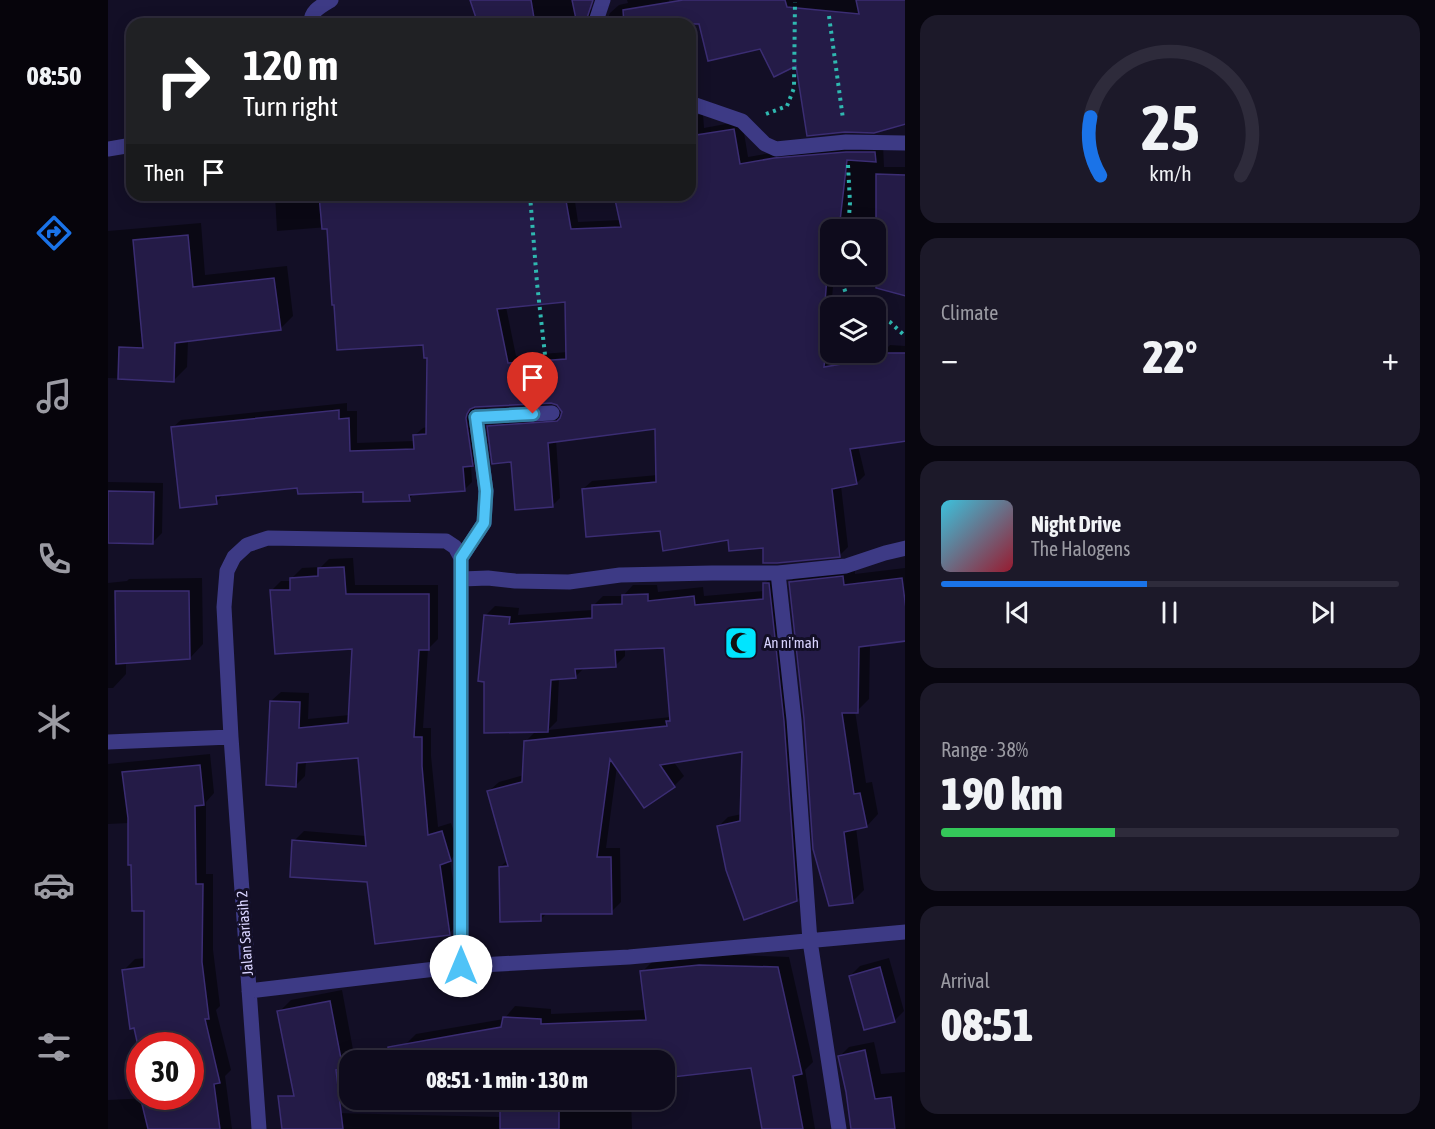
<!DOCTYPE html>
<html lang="en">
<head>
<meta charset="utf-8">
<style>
  body { margin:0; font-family:"Asap Condensed",sans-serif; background:#1c1929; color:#f1f3f6; height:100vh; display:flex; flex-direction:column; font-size:22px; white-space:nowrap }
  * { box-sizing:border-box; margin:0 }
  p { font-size:20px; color:#9b9ba3 }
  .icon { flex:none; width:33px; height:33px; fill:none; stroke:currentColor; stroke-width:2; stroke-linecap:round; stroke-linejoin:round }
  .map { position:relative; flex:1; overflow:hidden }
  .sheet { display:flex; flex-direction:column; gap:15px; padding:15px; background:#08060f; width:530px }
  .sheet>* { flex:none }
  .top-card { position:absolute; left:18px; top:18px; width:570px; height:183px; border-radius:18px; box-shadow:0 3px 15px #0003,0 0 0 2px #2e2b3b; background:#202124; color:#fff; overflow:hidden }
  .tools { position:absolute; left:712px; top:219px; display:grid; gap:12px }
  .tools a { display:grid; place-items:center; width:66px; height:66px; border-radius:12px; background:#0e0b1c; box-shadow:0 3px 15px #0003,0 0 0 2px #2e2b3b; font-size:30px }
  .speed { position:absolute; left:18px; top:1032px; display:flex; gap:12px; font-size:30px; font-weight:700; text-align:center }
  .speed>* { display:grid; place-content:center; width:78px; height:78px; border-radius:50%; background:#0e0b1c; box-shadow:0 3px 15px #0003,0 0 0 2px #2e2b3b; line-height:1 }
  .speed .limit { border:9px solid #d22; background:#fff; color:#111 }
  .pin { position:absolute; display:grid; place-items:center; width:51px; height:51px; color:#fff; margin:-62px -26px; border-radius:50% 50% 50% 0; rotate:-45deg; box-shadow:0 0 6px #0007 }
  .pin .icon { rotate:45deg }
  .me { position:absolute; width:66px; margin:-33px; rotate:0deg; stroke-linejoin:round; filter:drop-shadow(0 0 4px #0008) }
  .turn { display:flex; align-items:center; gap:21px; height:126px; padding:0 18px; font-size:27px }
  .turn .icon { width:78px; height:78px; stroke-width:2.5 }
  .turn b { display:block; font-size:42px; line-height:51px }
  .then { display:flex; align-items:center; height:57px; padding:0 18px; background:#0003; gap:12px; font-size:22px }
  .big { font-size:45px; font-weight:800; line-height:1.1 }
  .sheet .tile { flex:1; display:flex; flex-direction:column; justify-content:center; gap:9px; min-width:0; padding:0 21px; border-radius:18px; background:#1c1929 }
  .sheet .dial { align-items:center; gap:0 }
  .dial svg { height:156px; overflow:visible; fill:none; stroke:#2e2b3b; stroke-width:7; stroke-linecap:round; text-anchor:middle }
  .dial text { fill:#f1f3f6; stroke:none }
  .song { display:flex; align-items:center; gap:18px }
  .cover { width:72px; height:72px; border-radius:9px; background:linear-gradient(135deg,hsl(190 70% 55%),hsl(350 70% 35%)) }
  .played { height:6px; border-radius:3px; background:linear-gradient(90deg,#1a73e8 45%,#2e2b3b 45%) }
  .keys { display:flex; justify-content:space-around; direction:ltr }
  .heat { display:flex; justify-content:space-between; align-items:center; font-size:33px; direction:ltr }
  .charge { height:9px; border-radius:4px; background:linear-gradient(90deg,#34c759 38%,#2e2b3b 0) }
  .trip { position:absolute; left:231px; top:1050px; width:336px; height:60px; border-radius:18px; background:#0e0b1c; box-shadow:0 3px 15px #0003,0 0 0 2px #2e2b3b; font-weight:800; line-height:60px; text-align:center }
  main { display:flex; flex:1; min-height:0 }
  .menu { display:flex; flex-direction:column; width:108px; justify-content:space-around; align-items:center; background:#06040b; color:#9b9ba3 }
  .menu .icon { width:42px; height:42px }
  .menu .selected { color:#1a73e8 }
  .menu b { font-size:27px; color:#f1f3f6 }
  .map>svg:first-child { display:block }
</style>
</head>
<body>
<main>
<nav class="menu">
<b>08:50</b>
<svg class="icon selected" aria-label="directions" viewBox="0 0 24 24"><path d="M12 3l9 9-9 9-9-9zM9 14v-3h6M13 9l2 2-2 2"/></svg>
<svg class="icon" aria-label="music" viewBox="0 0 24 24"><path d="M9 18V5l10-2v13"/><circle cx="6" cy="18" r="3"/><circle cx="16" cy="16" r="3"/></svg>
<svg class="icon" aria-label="phone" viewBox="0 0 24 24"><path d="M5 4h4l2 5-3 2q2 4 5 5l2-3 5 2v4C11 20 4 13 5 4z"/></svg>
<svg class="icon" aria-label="climate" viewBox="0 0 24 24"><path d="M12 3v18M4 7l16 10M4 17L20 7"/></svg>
<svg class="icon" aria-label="car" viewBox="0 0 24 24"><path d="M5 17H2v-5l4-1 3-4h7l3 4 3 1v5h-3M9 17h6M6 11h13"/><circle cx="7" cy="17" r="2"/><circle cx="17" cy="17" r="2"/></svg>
<svg class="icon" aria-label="filters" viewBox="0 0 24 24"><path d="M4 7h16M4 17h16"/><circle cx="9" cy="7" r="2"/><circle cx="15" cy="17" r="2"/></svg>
</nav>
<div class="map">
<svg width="798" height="1129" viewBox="0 0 798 1129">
  <rect width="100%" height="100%" fill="#130f26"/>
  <path fill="#0007" fill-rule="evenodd" d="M364,0H475L477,10L487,9L490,24H372Z
    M519,0H561L562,24H498L502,13L511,5L520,3Z
    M587,0H798L689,64L653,47Z
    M276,21L277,24H263Z
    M595,114L596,128L634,121L640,157L675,151L775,145L776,167H798V294L778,286L726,276L723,308V360L768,352L777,350L782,345L798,346V439L750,446L757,475L749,483L733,486L740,547L732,555L657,547L622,539L553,529L475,489L484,481L550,475L548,428L448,440L452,498L444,506L404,461L381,427L389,419L455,414V412L450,403L444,402L366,406L372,456L363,465L364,482L356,490L307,493L301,499L256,490L191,486L117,493L108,502L64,428L73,420L239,403V411H249V443L307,441L306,436L315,428L319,427L320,356L317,344L220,227L169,231L167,195H466L470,222L513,220L507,195H582V116ZM723,230H768V274H723ZM459,301L460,352L408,356L398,307Z
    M93,223L97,275L179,266L185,316L172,329L80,340L79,367L66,380L0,378V231Z
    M0,482L55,483L54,533L44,543L0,542Z
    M245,558L247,585H330V639L320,649L315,728H323V756L330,827L343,823L352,850L342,860L351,924L341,933L260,881L186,841L196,831L258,836L251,756L198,761L197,776L188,785L163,701L173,692L201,693L200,719L242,715L246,648L164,590L173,581H184V578L194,568L213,567L221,559Z
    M746,565L747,574L798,568V640L762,644L761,699L749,711H747L758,783L764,782L770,814L759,826L748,828L756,890L744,902L697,719L682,582L694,571Z
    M667,574L698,890L689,900L611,826L620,817L634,814L636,751L565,761L576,776L566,786L536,806L509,766L498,848H512L513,902L503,912H440L432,920L392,867L400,860L381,791L391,782L416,775L418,741L428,731L377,616L387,606L411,608L410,615L485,610V606L495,596H515L525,585H549L550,592L595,587L596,596L657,591V583ZM557,646L563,717L440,730L449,721L451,678L467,677L477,667L507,666L517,656V648Z
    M94,578L95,644L82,658L18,661V674L5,688H0V583L19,581L21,579Z
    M102,754L106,793L98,802V874H105V950L112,1006L108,1010L123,1070L117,1076L124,1129H0V1100L82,1096V1046L16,970L27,959L38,958L37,910L21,823L0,824V764Z
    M603,954L681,957L705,1062L697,1070L707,1129H655L644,1066L556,1060H300L297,1045L308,1034L396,1019L407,1006L443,1009V1014L538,1010L534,972L545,961Z
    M781,958L796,1011L786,1021L742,976L752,966Z
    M234,990L246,1055L240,1062L242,1082L230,1094L171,1012L183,1000Z
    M766,1042L773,1074L798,1072V1129H745L732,1056L741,1047Z
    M394,1100H523L524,1129H175L186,1112L394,1117Z"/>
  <path fill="#241b47" stroke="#3b2d73" stroke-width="1.5" fill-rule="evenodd" d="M362,0H423L427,24H370Z
    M464,0H485L477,24H469Z
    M575,0H677L679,7L751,14L748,0H798V124L766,133L737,132L699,136L688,66L666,77L652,49L600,61L591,24H516L515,10Z
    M626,129L632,164L666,158L738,152H767L768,162L739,160L731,230H723V274H726V277L719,276L715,329H720L716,367L768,358V353H798V441L742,449L749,484L724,489L732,557L669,563H655V548L621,551L620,540L555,551L552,531L478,537L474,489L548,482L547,429L440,443L445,507L407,510L403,462L384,464L379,426L449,421L452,418L454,412L449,405L443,403L367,407L362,409L359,414L358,418L365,466L355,467L357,491L301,495L302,501L255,502V492L190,494L189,488L108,496L109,504L72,508L63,427L231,410V419L241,418L242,451L306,449L305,435L318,434L319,358H316L315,345L229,350L226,305H224L219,229H214L211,195H457L463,229L513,227L506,195H582V136ZM457,302L458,359L400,363L389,309Z
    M768,174L798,175V296L768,288Z
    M80,235L85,287L166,278L173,330L67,343L66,382L10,379L11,347L35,348L25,240Z
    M0,491L46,492L45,544L0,543Z
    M236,567L238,594H321V650H311L306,737H314V766L320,835L334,831L343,861L332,865L342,935L267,944L259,882L182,877L184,840L258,846L250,758L189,763L188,787L158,785L162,701L192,702L191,728L240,723L244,649L167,654L162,590H182V578L210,576V568Z
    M735,576L736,585L794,578L798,609V641L751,647L750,713H734L746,794L752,793L759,827L736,832L745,903L721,906L705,849L696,719L681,582Z
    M655,583H661L676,721L689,901L636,920L618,870L609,826L632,821L634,752L552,765L567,787L536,808L502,759L489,857H503L504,914H433V921L392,922L391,867L400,866L379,791L414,782L416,741L559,726L558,721H562L556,648L507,650L508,667L467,669L468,678L443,680L440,732L376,733V682L370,681L376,615L402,617L401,624L484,618V605L514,604V595L540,594V601L586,596L587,605L655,599Z
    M7,591H81L82,659L8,664Z
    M92,765L96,805L87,806L88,884H95L94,962L101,1019H97L112,1083L106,1084L112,1129H40L32,1096H82V1046H30L26,1028L22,1029L14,970L36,967V911H24L23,865H20V818L14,772Z
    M591,965L670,967L694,1074L685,1076L695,1129H654L643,1068L556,1078V1060H281L280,1047L393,1027L395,1017L433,1019V1024L538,1020L532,971Z
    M772,967L787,1022L756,1030L741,976Z
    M222,1001L235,1069L228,1070L235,1129H174L170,1096H186L169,1011Z
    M757,1050L767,1099L783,1097L787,1129H743L738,1092L730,1056Z
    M392,1100H451V1129H392Z"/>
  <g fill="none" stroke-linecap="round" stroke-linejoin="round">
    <path stroke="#2fb8b0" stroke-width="4" stroke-dasharray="3 4.5" stroke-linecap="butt" d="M721,16L735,119
      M658,114L679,106L686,88L687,2
      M740,165L742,203L740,230
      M422,195L429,283L441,391
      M736,274L735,285L741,302L753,308
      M768,315L782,322L798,337"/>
    <path stroke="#3d3a85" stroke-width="15" d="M203,24C202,11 213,6 223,0
      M487,24L495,0
      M582,103L634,121L657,144L668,149L738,142L798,143
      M0,149L24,145
      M353,558L376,523L378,491L368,417L444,413
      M670,573L686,720L702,941L731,1129
      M354,579L380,578L407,581L461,582L512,575L604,573H670L738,566L777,553L798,548
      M0,742L123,737
      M141,991L353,966L521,957L798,932
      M151,1129L123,737L116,607L119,571L126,557L139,545L160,538L338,541L347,547L353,558V966"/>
  </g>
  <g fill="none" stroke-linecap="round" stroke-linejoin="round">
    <defs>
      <path id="route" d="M353,966V558L376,523L378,491L368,417L425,414"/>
    </defs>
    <use href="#route" stroke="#337fa1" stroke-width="15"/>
    <use href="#route" stroke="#4fc3f7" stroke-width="10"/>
  </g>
  <defs>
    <symbol id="mosque-square" viewBox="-11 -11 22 22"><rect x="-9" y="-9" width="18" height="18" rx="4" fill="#00e5ff" stroke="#130f26"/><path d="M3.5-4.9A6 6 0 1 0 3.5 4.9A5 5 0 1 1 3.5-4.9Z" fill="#111"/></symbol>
  </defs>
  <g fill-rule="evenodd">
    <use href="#mosque-square" x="614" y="624" width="38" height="38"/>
  </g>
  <g text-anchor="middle" stroke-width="6" stroke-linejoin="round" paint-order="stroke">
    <g font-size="15" fill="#d9d4ff" stroke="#130f26" text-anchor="start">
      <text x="656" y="648">An ni'mah</text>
    </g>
    <g font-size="15" fill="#d9d4ff" stroke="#130f26">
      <text transform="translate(137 933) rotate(-94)" y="5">Jalan Sariasih 2</text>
    </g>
  </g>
</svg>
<div class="tools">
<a><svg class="icon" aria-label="search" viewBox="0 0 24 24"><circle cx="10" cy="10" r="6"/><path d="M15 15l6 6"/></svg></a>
<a><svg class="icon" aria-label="layers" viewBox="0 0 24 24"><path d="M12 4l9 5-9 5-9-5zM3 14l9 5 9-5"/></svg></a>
</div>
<div class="speed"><div class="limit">30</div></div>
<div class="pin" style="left:425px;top:414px;background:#d93025"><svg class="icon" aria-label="arrive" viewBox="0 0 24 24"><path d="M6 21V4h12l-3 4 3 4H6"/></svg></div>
<svg class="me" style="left:353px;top:966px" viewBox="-20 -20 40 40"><circle r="19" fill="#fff"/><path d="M0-13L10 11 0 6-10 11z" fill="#4fc3f7"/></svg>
<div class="trip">08:51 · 1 min · 130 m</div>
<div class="top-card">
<div class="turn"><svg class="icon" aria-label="right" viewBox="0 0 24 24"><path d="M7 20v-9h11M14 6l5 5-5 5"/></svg><div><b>120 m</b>Turn right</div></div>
<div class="then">Then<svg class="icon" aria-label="arrive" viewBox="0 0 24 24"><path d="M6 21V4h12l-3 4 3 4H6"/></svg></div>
</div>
</div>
<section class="sheet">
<div class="tile dial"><svg viewBox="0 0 100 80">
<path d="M14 69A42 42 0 1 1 86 69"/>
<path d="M14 69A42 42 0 0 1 9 39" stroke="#1a73e8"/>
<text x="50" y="56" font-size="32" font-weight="700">25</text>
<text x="50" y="72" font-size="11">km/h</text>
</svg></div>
<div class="tile"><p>Climate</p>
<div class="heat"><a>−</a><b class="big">22°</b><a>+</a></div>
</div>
<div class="tile">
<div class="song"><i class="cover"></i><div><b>Night Drive</b><p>The Halogens</p></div></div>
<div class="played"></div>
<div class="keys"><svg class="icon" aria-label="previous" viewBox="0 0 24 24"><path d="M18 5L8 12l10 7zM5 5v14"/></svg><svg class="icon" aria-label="pause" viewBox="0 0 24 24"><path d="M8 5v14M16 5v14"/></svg><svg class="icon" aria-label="next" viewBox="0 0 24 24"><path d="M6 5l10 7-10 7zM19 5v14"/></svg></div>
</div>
<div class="tile"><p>Range · 38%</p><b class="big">190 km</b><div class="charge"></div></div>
<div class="tile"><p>Arrival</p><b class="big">08:51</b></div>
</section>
</main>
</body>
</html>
